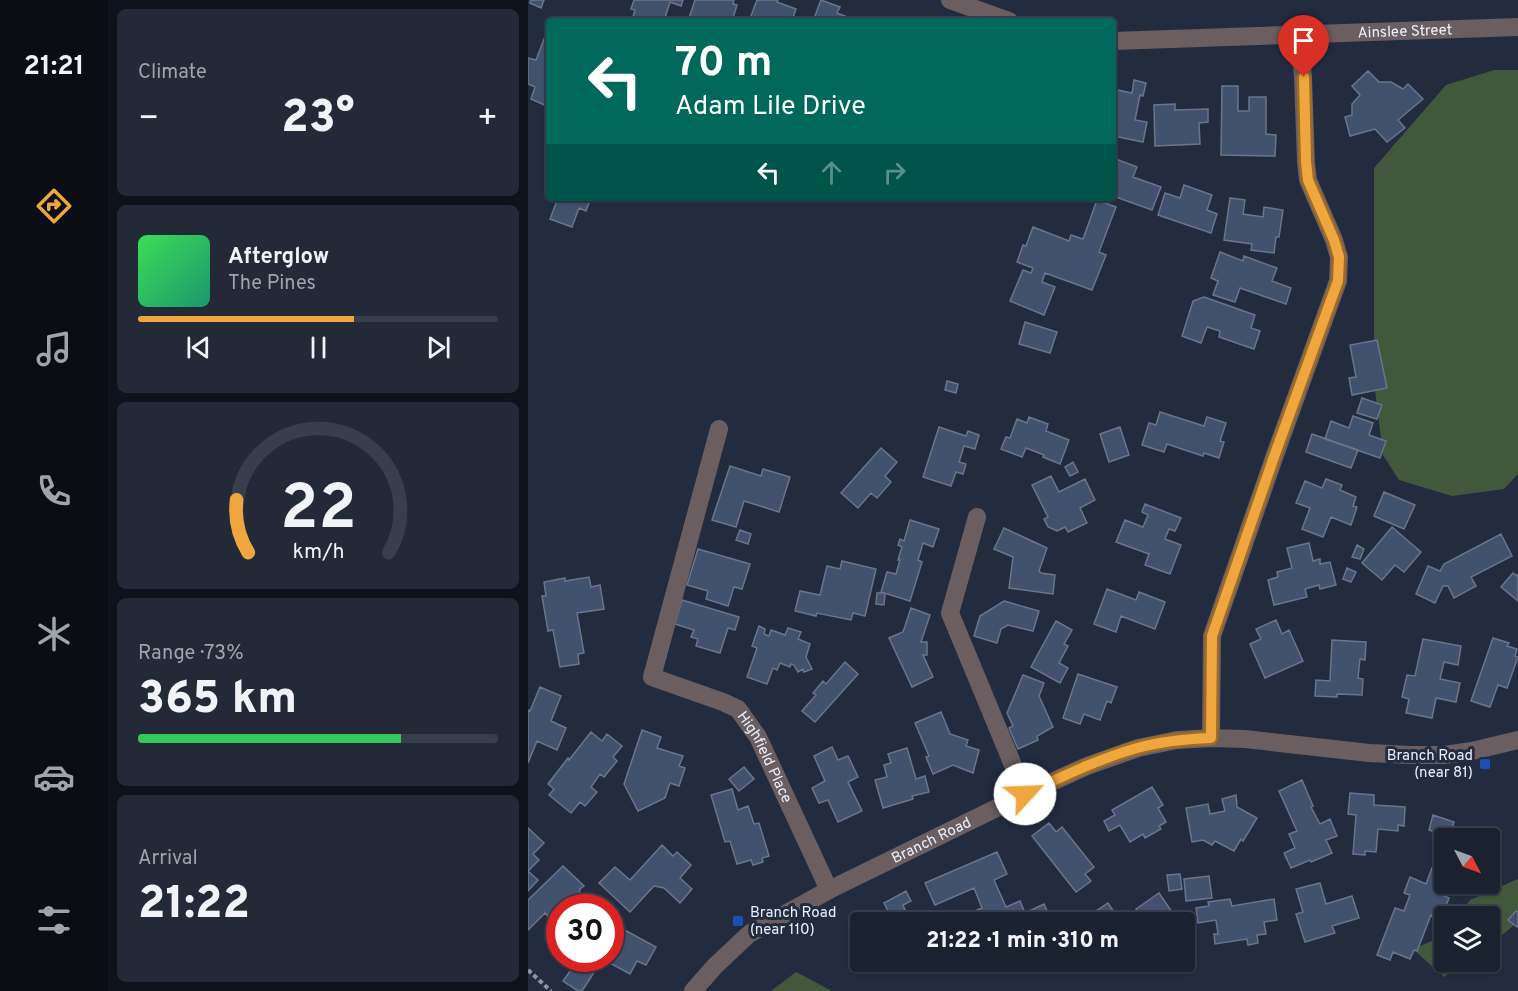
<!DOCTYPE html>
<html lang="en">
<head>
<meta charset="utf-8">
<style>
  body { margin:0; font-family:Overpass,sans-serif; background:#232937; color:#f1f3f6; height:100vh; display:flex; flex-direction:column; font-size:22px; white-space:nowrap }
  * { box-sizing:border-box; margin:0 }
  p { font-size:20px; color:#9fa3aa }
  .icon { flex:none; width:33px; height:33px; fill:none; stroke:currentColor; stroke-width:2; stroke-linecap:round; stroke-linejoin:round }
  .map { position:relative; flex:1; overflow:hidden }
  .sheet { display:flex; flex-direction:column; gap:9px; padding:9px; background:#0e121a; width:420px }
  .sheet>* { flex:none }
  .hud { position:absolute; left:18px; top:18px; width:570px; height:183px; border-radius:6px; box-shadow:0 2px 4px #0004,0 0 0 2px #383e4b; background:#00695c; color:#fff; overflow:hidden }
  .needle { width:39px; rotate:131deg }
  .tools { position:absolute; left:906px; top:828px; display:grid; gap:12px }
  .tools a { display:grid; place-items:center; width:66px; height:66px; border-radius:6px; background:#1a212f; box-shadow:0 2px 4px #0004,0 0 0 2px #383e4b; font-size:30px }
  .speed { position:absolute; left:18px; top:894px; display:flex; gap:12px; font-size:30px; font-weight:700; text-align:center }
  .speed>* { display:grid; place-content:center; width:78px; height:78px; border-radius:50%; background:#1a212f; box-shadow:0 2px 4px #0004,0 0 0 2px #383e4b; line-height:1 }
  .speed .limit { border:9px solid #d22; background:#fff; color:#111 }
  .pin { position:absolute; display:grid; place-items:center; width:51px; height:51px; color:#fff; margin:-62px -26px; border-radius:50% 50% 50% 0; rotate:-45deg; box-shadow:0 0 6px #0007 }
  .pin .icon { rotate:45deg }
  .me { position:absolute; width:66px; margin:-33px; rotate:65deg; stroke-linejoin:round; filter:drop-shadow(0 0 4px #0008) }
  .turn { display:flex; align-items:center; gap:21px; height:126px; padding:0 30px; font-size:27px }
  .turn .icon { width:78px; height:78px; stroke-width:2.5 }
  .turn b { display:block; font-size:42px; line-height:51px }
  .lanes { display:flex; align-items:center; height:57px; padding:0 30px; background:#0003; justify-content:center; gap:30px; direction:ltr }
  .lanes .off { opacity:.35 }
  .big { font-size:45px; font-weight:800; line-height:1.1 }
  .sheet .widget { flex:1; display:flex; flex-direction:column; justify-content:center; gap:9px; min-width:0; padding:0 21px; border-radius:9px; background:#232937 }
  .sheet .dial { align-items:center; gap:0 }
  .dial svg { height:156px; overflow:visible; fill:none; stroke:#383e4b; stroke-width:7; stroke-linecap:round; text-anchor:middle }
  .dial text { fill:#f1f3f6; stroke:none }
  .song { display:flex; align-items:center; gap:18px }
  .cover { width:72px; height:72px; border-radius:9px; background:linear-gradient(135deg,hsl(130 70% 55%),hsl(160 70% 35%)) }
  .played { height:6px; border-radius:3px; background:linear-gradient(90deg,#f0a63f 60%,#383e4b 60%) }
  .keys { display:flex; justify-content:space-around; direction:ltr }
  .heat { display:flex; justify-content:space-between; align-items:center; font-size:33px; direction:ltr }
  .charge { height:9px; border-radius:4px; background:linear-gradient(90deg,#34c759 73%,#383e4b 0) }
  .trip { position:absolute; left:322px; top:912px; width:345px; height:60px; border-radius:6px; background:#1a212f; box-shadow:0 2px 4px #0004,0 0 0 2px #383e4b; font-weight:800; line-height:60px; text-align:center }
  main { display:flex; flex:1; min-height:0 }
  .tabs { display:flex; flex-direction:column; width:108px; justify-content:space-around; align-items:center; background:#0a0d13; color:#9fa3aa }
  .tabs .icon { width:42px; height:42px }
  .tabs .active { color:#f0a63f }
  .tabs b { font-size:27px; color:#f1f3f6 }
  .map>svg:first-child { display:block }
</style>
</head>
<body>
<main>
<nav class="tabs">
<b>21:21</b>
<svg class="icon active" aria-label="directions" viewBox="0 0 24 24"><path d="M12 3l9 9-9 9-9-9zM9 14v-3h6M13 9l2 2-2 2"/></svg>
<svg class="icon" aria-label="music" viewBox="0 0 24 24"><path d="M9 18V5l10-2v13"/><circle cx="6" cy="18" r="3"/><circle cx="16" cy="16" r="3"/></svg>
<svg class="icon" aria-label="phone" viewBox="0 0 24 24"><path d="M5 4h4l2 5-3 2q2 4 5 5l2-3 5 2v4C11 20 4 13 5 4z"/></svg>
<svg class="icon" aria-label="climate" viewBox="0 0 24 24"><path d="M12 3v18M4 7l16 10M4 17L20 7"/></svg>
<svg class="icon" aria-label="car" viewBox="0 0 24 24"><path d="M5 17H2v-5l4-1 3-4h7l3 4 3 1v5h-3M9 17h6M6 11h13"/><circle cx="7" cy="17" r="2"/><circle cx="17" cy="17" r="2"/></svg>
<svg class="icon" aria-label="filters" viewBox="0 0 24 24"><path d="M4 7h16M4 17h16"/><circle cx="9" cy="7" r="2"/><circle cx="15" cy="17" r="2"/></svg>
</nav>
<section class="sheet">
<div class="widget"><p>Climate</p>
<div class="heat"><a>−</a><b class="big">23°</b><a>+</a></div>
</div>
<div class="widget">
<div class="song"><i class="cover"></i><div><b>Afterglow</b><p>The Pines</p></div></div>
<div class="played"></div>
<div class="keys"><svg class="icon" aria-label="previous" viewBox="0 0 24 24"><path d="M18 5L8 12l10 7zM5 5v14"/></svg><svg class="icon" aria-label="pause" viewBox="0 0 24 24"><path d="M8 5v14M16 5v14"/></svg><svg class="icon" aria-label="next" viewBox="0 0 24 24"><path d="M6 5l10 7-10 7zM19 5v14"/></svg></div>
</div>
<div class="widget dial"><svg viewBox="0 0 100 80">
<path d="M14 69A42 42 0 1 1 86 69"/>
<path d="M14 69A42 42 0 0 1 8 42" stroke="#f0a63f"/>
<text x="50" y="56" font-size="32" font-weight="700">22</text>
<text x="50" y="72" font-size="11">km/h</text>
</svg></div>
<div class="widget"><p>Range · 73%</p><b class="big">365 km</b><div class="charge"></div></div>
<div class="widget"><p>Arrival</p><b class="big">21:22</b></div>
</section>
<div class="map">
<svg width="990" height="991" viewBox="0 0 990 991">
  <rect width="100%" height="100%" fill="#232c3f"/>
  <path fill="#42583c" d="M966,70H990V474L976,489L924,496L871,480L855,455L846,382V168L918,85Z
    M990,879V922L962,945V916H931L942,900Z
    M916,936V962H937L916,977L885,949Z
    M268,972L304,991H243Z"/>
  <path fill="#42516e" stroke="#6a758b" stroke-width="1.5" d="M3,0H16L13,8L2,3Z
    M106,0H155L153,6L142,2L136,21H109L104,20L107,10L103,9Z
    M167,0H206L205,4L209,5L204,21H160Z
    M229,0H250L249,2L268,9L264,21H221Z
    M293,0L312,7L309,13L327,20L326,21H285Z
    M21,26V107L3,99L7,87L0,84V58L8,60Z
    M840,71L851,82H863L875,89L880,84L895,99L870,120L877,128L859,142L847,129L822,136L817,117L824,115V104L832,95L824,86Z
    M606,80L618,83L615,96L612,95L607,120L619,122L615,142L585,136V89L604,93Z
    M694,86H710V111H721V97H738V134L748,135L747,156L693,155Z
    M647,104V110L680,109V122L671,123L672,144L627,146L626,105Z
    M585,158L609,167L605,177L633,187L624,210L585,196Z
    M656,185L684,195L679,210L689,214L683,233L630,215L637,193L652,198Z
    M30,198H63L58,211L51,208L44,227L22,219Z
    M702,198L717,200L715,214L735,217L736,207L755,210L751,237H748L746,253L723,250L724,244L696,240Z
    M569,200L588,207L571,252L578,255L564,290L517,273L514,282L527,287L516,315L482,301L495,270L503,273L505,268L489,262L495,245L498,246L505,227L541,241L543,235L555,239Z
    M692,252L715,261L716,256L749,268L744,281L763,288L758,304L712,288L707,302L685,295L690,281L683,278Z
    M676,297L727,315L723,328L732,331L726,349L691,337L692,331L679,327L673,343L654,336L665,301Z
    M497,322L529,332L522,353L491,344Z
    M849,340L859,388L824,395L821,378L828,377L822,345Z
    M419,381L430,384L428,393L417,390Z
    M834,398L854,405L849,419L829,413Z
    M632,412L676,426L679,417L698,423L692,441L696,442L691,458L676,453L675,456L639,444L636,452L614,445L621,423L628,425Z
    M825,416L845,423L841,435L858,441L852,458L797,439L803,421L821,428Z
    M501,417L520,424L518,431L541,440L532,464L515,457L516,455L498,448L494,457L473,449L478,437L482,438L489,419L499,423Z
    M411,427L438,436L440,431L451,435L447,449L436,446L431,462L438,464L435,474L428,472L423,486L395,477Z
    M592,427L601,455L581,462L572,434Z
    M784,434L830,450L823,468L778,452Z
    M353,448L369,462L357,476L363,482L349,498L343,493L330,508L313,493Z
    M545,462L550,472L542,476L537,467Z
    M202,466L233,476L235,469L262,477L251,512L216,501L208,527L184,520Z
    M523,476L531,492L557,479L567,500L552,508L559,523L540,532L537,527L529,531L520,527L516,519L520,517L504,485Z
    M798,479L814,485L812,490L828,497L825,506L829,507L823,525L803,517L795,537L774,529L782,508L768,503L777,481L794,488Z
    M856,492L887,505L876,529L846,516Z
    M617,504L653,518L647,531L641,529L637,539L653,545L642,574L617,565L621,554L588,542L597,520L615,527L620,515L614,512Z
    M382,520L411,529L405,547L395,543L390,560L394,562L382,601L353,592L359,572L368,574L372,560H370L374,547L370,545L372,539L376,541Z
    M864,527L893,552L876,572L867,565L854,580L834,563Z
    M476,528L519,548L511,571L513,573L527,575L525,594L481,588L485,557L466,549Z
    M212,530L223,534L220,544L208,540Z
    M973,534L984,556L943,577L948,586L926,598L920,586H915L907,603L888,594L900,566L912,571L916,564Z
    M781,543L785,561L792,559V564L802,562L808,585L792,589L791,585L777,589L779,597L746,605L740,580L750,577L749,572L764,568L759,548Z
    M829,545L836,549L832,559L824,557Z
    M170,549L222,564L214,589L206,587L200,606L178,599L180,591L159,585Z
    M314,561L348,569L337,616L325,613L323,620L289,613L288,616L267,611L272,591L292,595L299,566L312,569Z
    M819,568L828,572L823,582L815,579Z
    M985,573L989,576L990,574V601L973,587Z
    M61,577L63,587L72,585L76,609L49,613L56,653L50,654L51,664L32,667L25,630L20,631L14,596H18L16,582L37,578V581Z
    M579,589L608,600L611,592L637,602L627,629L593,616L588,632L566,624Z
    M349,593H357L356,605L348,604Z
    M154,600L211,617L207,630L200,628L192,653L168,646L170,639L163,637L166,630L147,624Z
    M476,601L511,611L505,631L480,625L473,629L469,643L446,636L452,616Z
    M383,608L402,615L393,642H399V655H395L405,677L384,687L361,638L375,632Z
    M748,620L754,634L761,630L775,661L737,678L722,644L733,639L728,629Z
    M528,621L544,630L536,644L540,646L531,663L540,668L532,683L503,667Z
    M231,626L237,629L236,634L241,636L243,630L257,635L260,628L273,632L270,639L282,644L278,657L284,669L276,672L275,669L270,672L266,665L263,664L262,667L252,663L249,670L245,668L239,684L219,677L229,648L224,646Z
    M965,638L981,643L979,646L989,649L987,656L990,657L979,688L970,685L962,707L943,701Z
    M895,639L933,646L930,665L916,662L912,679L932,683L928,702L908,698L904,718L878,713L881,699L874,697L879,675L887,676Z
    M804,640L838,642L837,660L832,659L830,678L835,679L834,695L809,694V697L787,696L788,680L802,681Z
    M317,662L330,674L287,722L274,711L288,695L285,693L295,681L298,684Z
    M550,674L589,687L583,703L579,701L572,720L556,714L552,724L535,718Z
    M495,675L516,683L511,696L525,727L509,736L510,740L490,749L481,728L485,726L479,713Z
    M12,687L33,696L23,721L38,728L29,750L9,741L0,763V710L2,711Z
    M413,712L422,734L440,740L438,746L451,750L445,773L425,765L405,774L398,757L401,756L387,723Z
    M114,730L133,737L129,748L155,756L151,766L157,768L151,786L142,783L137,798L110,811L96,784Z
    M63,732L74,741L79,734L94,746L85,757L89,761L76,777L72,774L63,787L69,792L57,806L52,802L43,813L21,795L26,789L20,784L40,758L41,760Z
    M304,747L310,760L320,756L330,777L320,782L334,811L310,822L300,800L291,803L284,788L297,781L286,756Z
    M379,748L388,779L397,776L401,792L384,796L385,799L355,808L347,780L359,777L356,765L363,763L360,754Z
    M216,767L226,779L211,791L201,779Z
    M774,780L785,806L783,807L792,824L802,819L809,836L798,840L804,853L783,862L782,860L763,868L756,853L767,848L761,834L769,831L751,791Z
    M624,787L635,805L630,808L638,822L631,826L633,829L617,838L615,834L602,842L592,825L581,831L576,821L587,815L584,810Z
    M204,789L210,810L220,806L226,824L231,823L241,856L234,858L235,862L225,865L223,860L209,864L202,841L197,842L183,795Z
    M822,793L846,795V805L877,807L876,826L870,825V831L850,829L848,852L837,851V855L825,854L828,815L820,814Z
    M708,795L709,807L729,818L715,841L713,839L706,851L687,841L684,845L675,840L664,842L658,808L680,804L682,814L697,811L694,799Z
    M905,815L926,822L921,838H916V841L905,837L907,832L901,830Z
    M521,823L528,832L534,827L566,867L557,874L563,881L548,892L504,836Z
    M0,828L16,843L5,854L11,860L0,871L10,880L0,891Z
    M134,845L145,856L149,852L163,865L152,878L164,889L152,903L136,888L126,886L102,912L71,883L87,867L102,880Z
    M469,852L479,874L466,880L478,907L492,901L497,913L516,904L524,922H420L454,908L446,888L407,905L397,883Z
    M35,866L56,886L52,889L50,905L48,908H32V928L17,913L0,930V900Z
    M904,868L916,872V879L911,894L921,898L913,919L903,915L889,951L886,950L882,959L865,952L862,960L849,955L867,908L876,911L882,895L876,893L882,877L898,884Z
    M652,874L654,889L641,891L639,875Z
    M681,876L684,898L658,901L656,879Z
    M792,883L798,904L824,896L831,918L804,926L807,933L777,942L768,914L775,912L768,889Z
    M378,891L383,901L375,905L379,915L366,922L356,903Z
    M631,893L646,915L635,922H563L559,917L580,903L592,921L609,910L608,909Z
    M702,899L704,906L746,899L749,920L736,922L738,934L729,935L730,943L720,945L719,939L687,944L686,934H690L688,920L670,923L668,908L681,906L680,902Z
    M988,911L990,912V926L989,927L980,920Z
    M82,922L128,947L118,965L109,961L102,974L78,961L79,958H82V953L85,948L82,947Z
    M50,960L67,971L54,991H50L35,981Z
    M436,962H456L439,969Z"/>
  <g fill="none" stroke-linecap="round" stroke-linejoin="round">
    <path stroke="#8f97a6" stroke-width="4" stroke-dasharray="4.5 3" stroke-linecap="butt" d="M0,970L23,991"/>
    <g stroke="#6a5e60" stroke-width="18">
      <path d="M422,0L481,21"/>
      <path id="s1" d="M585,41L990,27"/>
      <path id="s2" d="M191,429L124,677L195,702L210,709L230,737L301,890"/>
      <path d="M449,517L422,613L497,794"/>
      <path d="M683,738L684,636L747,455L810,281L811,257L806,240L780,180L778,163L775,77L771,34"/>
      <path id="s3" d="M165,991L187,966L221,934L301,890L497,794L559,766L610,748L649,740L683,738L717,739L841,753L882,755H916L944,751L990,740"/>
    </g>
  </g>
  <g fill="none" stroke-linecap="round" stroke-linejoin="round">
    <defs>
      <path id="route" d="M497,794C534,777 570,759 609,748C634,741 658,739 683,738L684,636L747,454L810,281L811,257L806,240L780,180L778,162L776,77"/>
    </defs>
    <use href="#route" stroke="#9c6c29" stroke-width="15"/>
    <use href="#route" stroke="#f0a63f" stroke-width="10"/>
  </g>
  <g fill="#1a4fb4" stroke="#232c3f" stroke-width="2">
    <rect x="951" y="758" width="12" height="12" rx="3"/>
    <rect x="204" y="915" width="12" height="12" rx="3"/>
  </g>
  <g text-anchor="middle" stroke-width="6" stroke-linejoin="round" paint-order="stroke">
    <g font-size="15" fill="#e9f0fc" stroke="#232c3f">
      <text dy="5" stroke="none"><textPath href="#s1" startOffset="292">Ainslee Street</textPath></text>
      <text dy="5" stroke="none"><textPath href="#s2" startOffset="404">Highfield Place</textPath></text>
      <text dy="5" stroke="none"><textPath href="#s3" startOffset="285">Branch Road</textPath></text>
    </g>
    <g font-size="15" fill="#e9f0fc" stroke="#232c3f" text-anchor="end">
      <text x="945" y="760">Branch Road<tspan x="945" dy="17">(near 81)</tspan></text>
      <text x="222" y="917" text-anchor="start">Branch Road<tspan x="222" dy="17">(near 110)</tspan></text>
    </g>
  </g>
</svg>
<div class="tools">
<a><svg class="needle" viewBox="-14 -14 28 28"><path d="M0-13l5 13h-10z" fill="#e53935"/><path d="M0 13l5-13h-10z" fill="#9fa3aa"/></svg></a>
<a><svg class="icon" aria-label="layers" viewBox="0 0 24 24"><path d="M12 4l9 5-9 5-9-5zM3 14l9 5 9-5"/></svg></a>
</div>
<div class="speed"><div class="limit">30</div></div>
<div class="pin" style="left:776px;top:77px;background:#d93025"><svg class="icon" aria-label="arrive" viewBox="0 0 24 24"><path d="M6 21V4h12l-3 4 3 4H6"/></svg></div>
<svg class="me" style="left:497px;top:794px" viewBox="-20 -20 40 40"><circle r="19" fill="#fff"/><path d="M0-13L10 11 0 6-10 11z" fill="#f0a63f"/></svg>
<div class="trip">21:22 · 1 min · 310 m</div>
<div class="hud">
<div class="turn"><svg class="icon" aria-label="left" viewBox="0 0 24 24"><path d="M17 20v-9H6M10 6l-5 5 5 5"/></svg><div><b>70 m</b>Adam Lile Drive</div></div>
<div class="lanes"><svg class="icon" aria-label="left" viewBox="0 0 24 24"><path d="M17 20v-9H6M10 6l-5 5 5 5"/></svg><svg class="icon off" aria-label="ahead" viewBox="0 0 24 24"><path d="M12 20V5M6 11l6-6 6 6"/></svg><svg class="icon off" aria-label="right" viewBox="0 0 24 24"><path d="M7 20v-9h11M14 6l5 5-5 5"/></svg></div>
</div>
</div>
</main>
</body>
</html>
